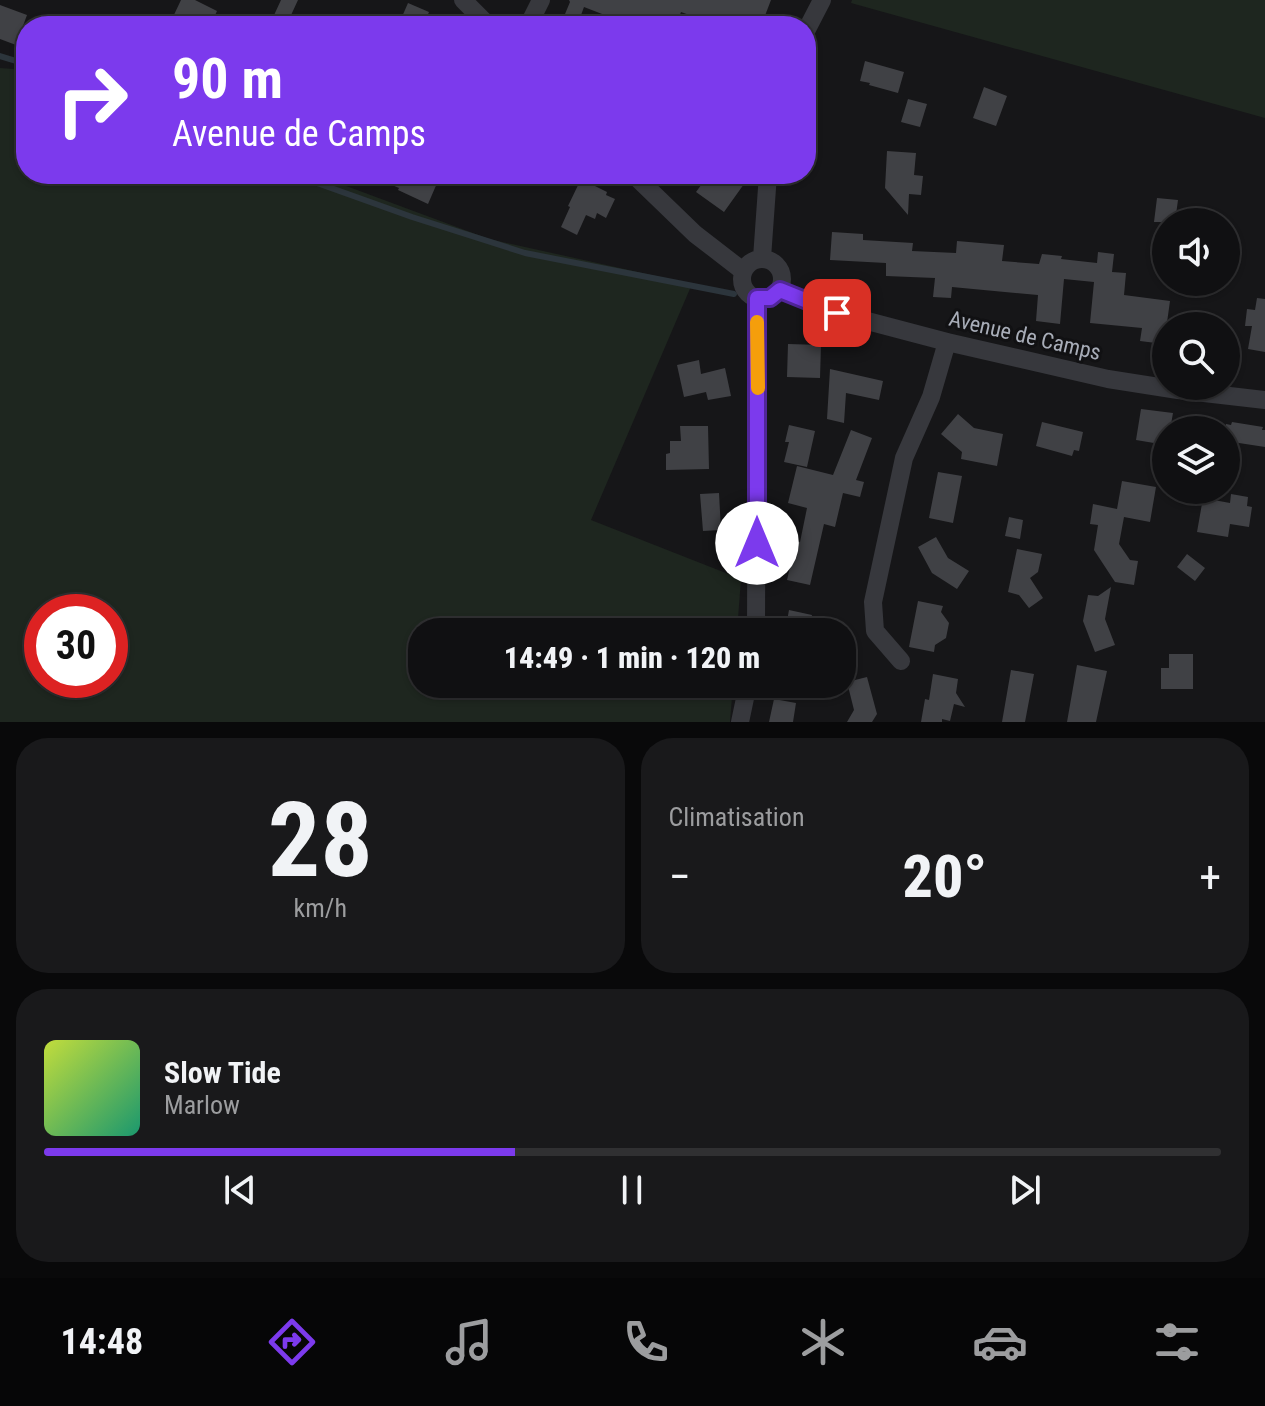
<!DOCTYPE html>
<html lang="fr">
<head>
<meta charset="utf-8">
<style>
  body { margin:0; font-family:"Roboto Condensed",sans-serif; background:#19191b; color:#f1f3f6; height:100vh; display:flex; flex-direction:column; font-size:30px; white-space:nowrap }
  * { box-sizing:border-box; margin:0 }
  p { font-size:26px; color:#9c9d9f }
  .icon { flex:none; width:44px; height:44px; fill:none; stroke:currentColor; stroke-width:2; stroke-linecap:round; stroke-linejoin:round }
  .map { position:relative; height:722px; overflow:hidden }
  .details { display:flex; flex-direction:column; gap:16px; padding:16px; background:#09090a; flex:1 }
  .details>* { flex:none }
  .hud { position:absolute; left:16px; top:16px; width:800px; height:168px; border-radius:32px; box-shadow:0 2px 6px #0004,0 0 0 2px #303032; background:#7c3aed; color:#fff; overflow:hidden }
  .buttons { position:absolute; left:1152px; top:208px; display:grid; gap:16px }
  .buttons a { display:grid; place-items:center; width:88px; height:88px; border-radius:50%; background:#101012; box-shadow:0 2px 6px #0004,0 0 0 2px #303032; font-size:40px }
  .speed { position:absolute; left:24px; top:594px; display:flex; gap:16px; font-size:40px; font-weight:700; text-align:center }
  .speed>* { display:grid; place-content:center; width:104px; height:104px; border-radius:50%; background:#101012; box-shadow:0 2px 6px #0004,0 0 0 2px #303032; line-height:1 }
  .speed .limit { border:12px solid #d22; background:#fff; color:#111 }
  .pin { position:absolute; display:grid; place-items:center; width:68px; height:68px; color:#fff; margin:-34px; border-radius:16px; box-shadow:0 4px 12px #0006 }
  .me { position:absolute; width:88px; margin:-44px; rotate:0deg; stroke-linejoin:round; filter:drop-shadow(0 0 6px #0008) }
  .turn { display:flex; align-items:center; gap:28px; height:168px; padding:0 24px; font-size:36px }
  .turn .icon { width:104px; height:104px; stroke-width:2.5 }
  .turn b { display:block; font-size:56px; line-height:68px }
  .big { font-size:60px; font-weight:800; line-height:1.1 }
  .details .card { flex:1; display:flex; flex-direction:column; justify-content:center; gap:12px; min-width:0; padding:0 28px; border-radius:32px; background:#19191b }
  .details .dial { align-items:center; gap:0 }
  .dial b { font-size:104px; line-height:1 }
  .song { display:flex; align-items:center; gap:24px }
  .cover { width:96px; height:96px; border-radius:12px; background:linear-gradient(135deg,hsl(70 70% 55%),hsl(160 70% 35%)) }
  .played { height:8px; border-radius:4px; background:linear-gradient(90deg,#7c3aed 40%,#303032 40%) }
  .keys { display:flex; justify-content:space-around; direction:ltr }
  .heat { display:flex; justify-content:space-between; align-items:center; font-size:44px; direction:ltr }
  .details .tiles { flex:1; display:grid; gap:16px; grid-template-columns:1fr 1fr }
  .card:last-child { grid-column:span 2 }
  .trip { position:absolute; left:408px; top:618px; width:448px; height:80px; border-radius:32px; background:#101012; box-shadow:0 2px 6px #0004,0 0 0 2px #303032; font-weight:800; line-height:80px; text-align:center }
  .menu { display:flex; height:128px; justify-content:space-around; align-items:center; background:#060607; color:#9c9d9f }
  .menu .icon { width:56px; height:56px }
  .menu .current { color:#7c3aed }
  .menu b { font-size:36px; color:#f1f3f6 }
  .map>svg:first-child { display:block }
</style>
</head>
<body>
<div class="map">
<svg width="1265" height="722" viewBox="0 0 1265 722">
  <rect width="100%" height="100%" fill="#161618"/>
  <path fill="#1e261f" fill-rule="evenodd" d="M852,0H1265V118L851,3Z
    M0,68L26,70V174H314L489,239L692,284L591,520L741,579L737,632H422V684H733L730,722H0ZM42,612H110V680H42Z"/>
  <g fill="none" stroke-linecap="round" stroke-linejoin="round">
    <path stroke="#2c353c" stroke-width="6" d="M0,56L26,64
      M292,174L412,217L525,253L734,294"/>
  </g>
  <path fill="#404145" d="M181,0H195L217,11L210,26H188L172,19Z
    M281,0H298L286,26H269Z
    M569,0H771L761,26H720L681,12L676,26H633L584,7L577,26H560L570,2Z
    M408,3L429,12L423,26H398Z
    M0,5L27,15L16,45L0,39Z
    M865,61L904,72L898,93L869,85L870,83L860,81Z
    M984,87L1007,96L996,126L973,118Z
    M908,99L927,104L920,127L901,122Z
    M887,151L916,153L914,175L923,176L921,195L909,194L908,215L885,188Z
    M366,174H441L428,204L398,190L399,188Z
    M709,174H743L739,180L744,184L724,212L696,192Z
    M581,179L607,192L606,195L615,199L606,218L597,213L595,219L586,215L577,235L561,227L570,207L568,206Z
    M1157,198L1178,200L1175,222H1154Z
    M832,232L863,234V240L913,243L912,251L956,253L957,241L1004,245L1002,261L1039,264L1042,254L1062,256L1061,259L1097,263L1098,252L1114,254L1112,272L1126,273L1124,295L1170,301L1164,344L1140,341L1142,328L1090,323L1094,282L1064,279L1060,324L1036,321L1038,295L952,287L951,298L933,297L935,278L886,276V263L830,260Z
    M1257,298L1265,299V352L1248,349L1252,326H1245L1247,309L1255,310Z
    M788,344L821,345L820,378L787,377Z
    M699,360L701,374L725,368L731,396L708,400L706,392L684,397L677,365Z
    M830,369L883,381L879,400L846,393L844,423L827,419Z
    M1141,409L1173,413L1170,430H1166V445L1136,440Z
    M958,414L974,428L1003,434L997,466L961,459L962,452L941,434Z
    M1042,422L1083,432L1079,451L1074,450L1072,456L1036,446Z
    M1232,422L1263,427L1262,430H1265V447L1226,441V424L1231,425Z
    M789,425L815,431L807,467L784,462L789,442H785Z
    M680,426H708L709,469L666,470V454L670,453V441H681Z
    M851,430L872,438L856,480L864,482L860,497L843,493L835,527L824,524L810,585L787,580L796,541L800,542L807,508L788,503L797,466L833,475Z
    M938,472L962,476L953,523L929,518Z
    M1122,481L1156,487L1150,522L1124,517L1119,544L1130,560L1138,561L1134,585L1115,582L1094,550L1098,525L1090,524L1093,504L1117,509Z
    M719,493L721,530L703,531L700,494Z
    M1231,494L1248,497L1247,506L1252,507L1249,527L1230,524L1228,537L1197,532L1203,498L1230,503Z
    M1009,517L1023,520L1020,539L1005,536Z
    M936,537L948,558L969,571L957,589L932,573L918,547Z
    M1017,549L1042,554L1038,572L1030,578L1043,598L1029,608L1019,595L1008,592Z
    M1187,554L1205,568L1195,581L1177,567Z
    M1111,587L1105,619L1115,645L1095,652L1083,621L1088,595L1098,596Z
    M918,601L943,606L941,612L949,623L946,638L935,645L934,652L909,647Z
    M789,610L812,615L809,632H785Z
    M1169,654H1193V689H1161V668H1169Z
    M1077,665L1107,671L1096,722H1067Z
    M1011,670L1034,674L1025,722H1002Z
    M933,674L958,679L956,693L965,707L954,704L950,721L942,719V722H921L925,699L929,700Z
    M867,677L877,714L872,722H847L854,710L847,682Z
    M774,699L796,703L793,722H769Z"/>
  <g fill="none" stroke-linecap="round" stroke-linejoin="round">
    <path stroke="#37383d" stroke-width="18" d="M463,0L489,26
      M528,26L541,0
      M806,31L822,0
      M633,174L695,234L743,271
      M762,258L768,174
      M742 279a20 20 0 1 1 40 0a20 20 0 1 1-40 0Z
      M780,290L837,313L947,342L1108,379L1178,390L1265,400
      M756,632L757,298
      M901,661L875,631L873,602L904,458L931,397L947,342
      M740,722L748,684"/>
  </g>
  <g fill="none" stroke-linecap="round" stroke-linejoin="round">
    <defs>
      <path id="route" d="M757,543V298H770L780,290L837,313"/>
    </defs>
    <use href="#route" stroke="#51269a" stroke-width="20"/>
    <use href="#route" stroke="#7c3aed" stroke-width="14"/>
    <path stroke="#f59e0b" stroke-width="14" d="M757,322L758,388"/>
  </g>
  <g text-anchor="middle" stroke-width="6" stroke-linejoin="round" paint-order="stroke">
    <g font-size="22" fill="#a8adb8" stroke="#111113">
      <text transform="translate(1025 335) rotate(13)" y="8">Avenue de Camps</text>
    </g>
  </g>
</svg>
<div class="buttons">
<a><svg class="icon" aria-label="sound" viewBox="0 0 24 24"><path d="M4 9h4l5-4v14l-5-4H4zM17 9q2 3 0 6"/></svg></a>
<a><svg class="icon" aria-label="search" viewBox="0 0 24 24"><circle cx="10" cy="10" r="6"/><path d="M15 15l6 6"/></svg></a>
<a><svg class="icon" aria-label="layers" viewBox="0 0 24 24"><path d="M12 4l9 5-9 5-9-5zM3 14l9 5 9-5"/></svg></a>
</div>
<div class="speed"><div class="limit">30</div></div>
<div class="pin" style="left:837px;top:313px;background:#d93025"><svg class="icon" aria-label="arrive" viewBox="0 0 24 24"><path d="M6 21V4h12l-3 4 3 4H6"/></svg></div>
<svg class="me" style="left:757px;top:543px" viewBox="-20 -20 40 40"><circle r="19" fill="#fff"/><path d="M0-13L10 11 0 6-10 11z" fill="#7c3aed"/></svg>
<div class="trip">14:49 · 1 min · 120 m</div>
<div class="hud">
<div class="turn"><svg class="icon" aria-label="right" viewBox="0 0 24 24"><path d="M7 20v-9h11M14 6l5 5-5 5"/></svg><div><b>90 m</b>Avenue de Camps</div></div>
</div>
</div>
<section class="details">
<div class="tiles">
<div class="card dial"><b>28</b><p>km/h</p></div>
<div class="card"><p>Climatisation</p>
<div class="heat"><a>−</a><b class="big">20°</b><a>+</a></div>
</div>
<div class="card">
<div class="song"><i class="cover"></i><div><b>Slow Tide</b><p>Marlow</p></div></div>
<div class="played"></div>
<div class="keys"><svg class="icon" aria-label="previous" viewBox="0 0 24 24"><path d="M18 5L8 12l10 7zM5 5v14"/></svg><svg class="icon" aria-label="pause" viewBox="0 0 24 24"><path d="M8 5v14M16 5v14"/></svg><svg class="icon" aria-label="next" viewBox="0 0 24 24"><path d="M6 5l10 7-10 7zM19 5v14"/></svg></div>
</div>
</div>
</section>
<nav class="menu">
<b>14:48</b>
<svg class="icon current" aria-label="directions" viewBox="0 0 24 24"><path d="M12 3l9 9-9 9-9-9zM9 14v-3h6M13 9l2 2-2 2"/></svg>
<svg class="icon" aria-label="music" viewBox="0 0 24 24"><path d="M9 18V5l10-2v13"/><circle cx="6" cy="18" r="3"/><circle cx="16" cy="16" r="3"/></svg>
<svg class="icon" aria-label="phone" viewBox="0 0 24 24"><path d="M5 4h4l2 5-3 2q2 4 5 5l2-3 5 2v4C11 20 4 13 5 4z"/></svg>
<svg class="icon" aria-label="climate" viewBox="0 0 24 24"><path d="M12 3v18M4 7l16 10M4 17L20 7"/></svg>
<svg class="icon" aria-label="car" viewBox="0 0 24 24"><path d="M5 17H2v-5l4-1 3-4h7l3 4 3 1v5h-3M9 17h6M6 11h13"/><circle cx="7" cy="17" r="2"/><circle cx="17" cy="17" r="2"/></svg>
<svg class="icon" aria-label="filters" viewBox="0 0 24 24"><path d="M4 7h16M4 17h16"/><circle cx="9" cy="7" r="2"/><circle cx="15" cy="17" r="2"/></svg>
</nav>
</body>
</html>
